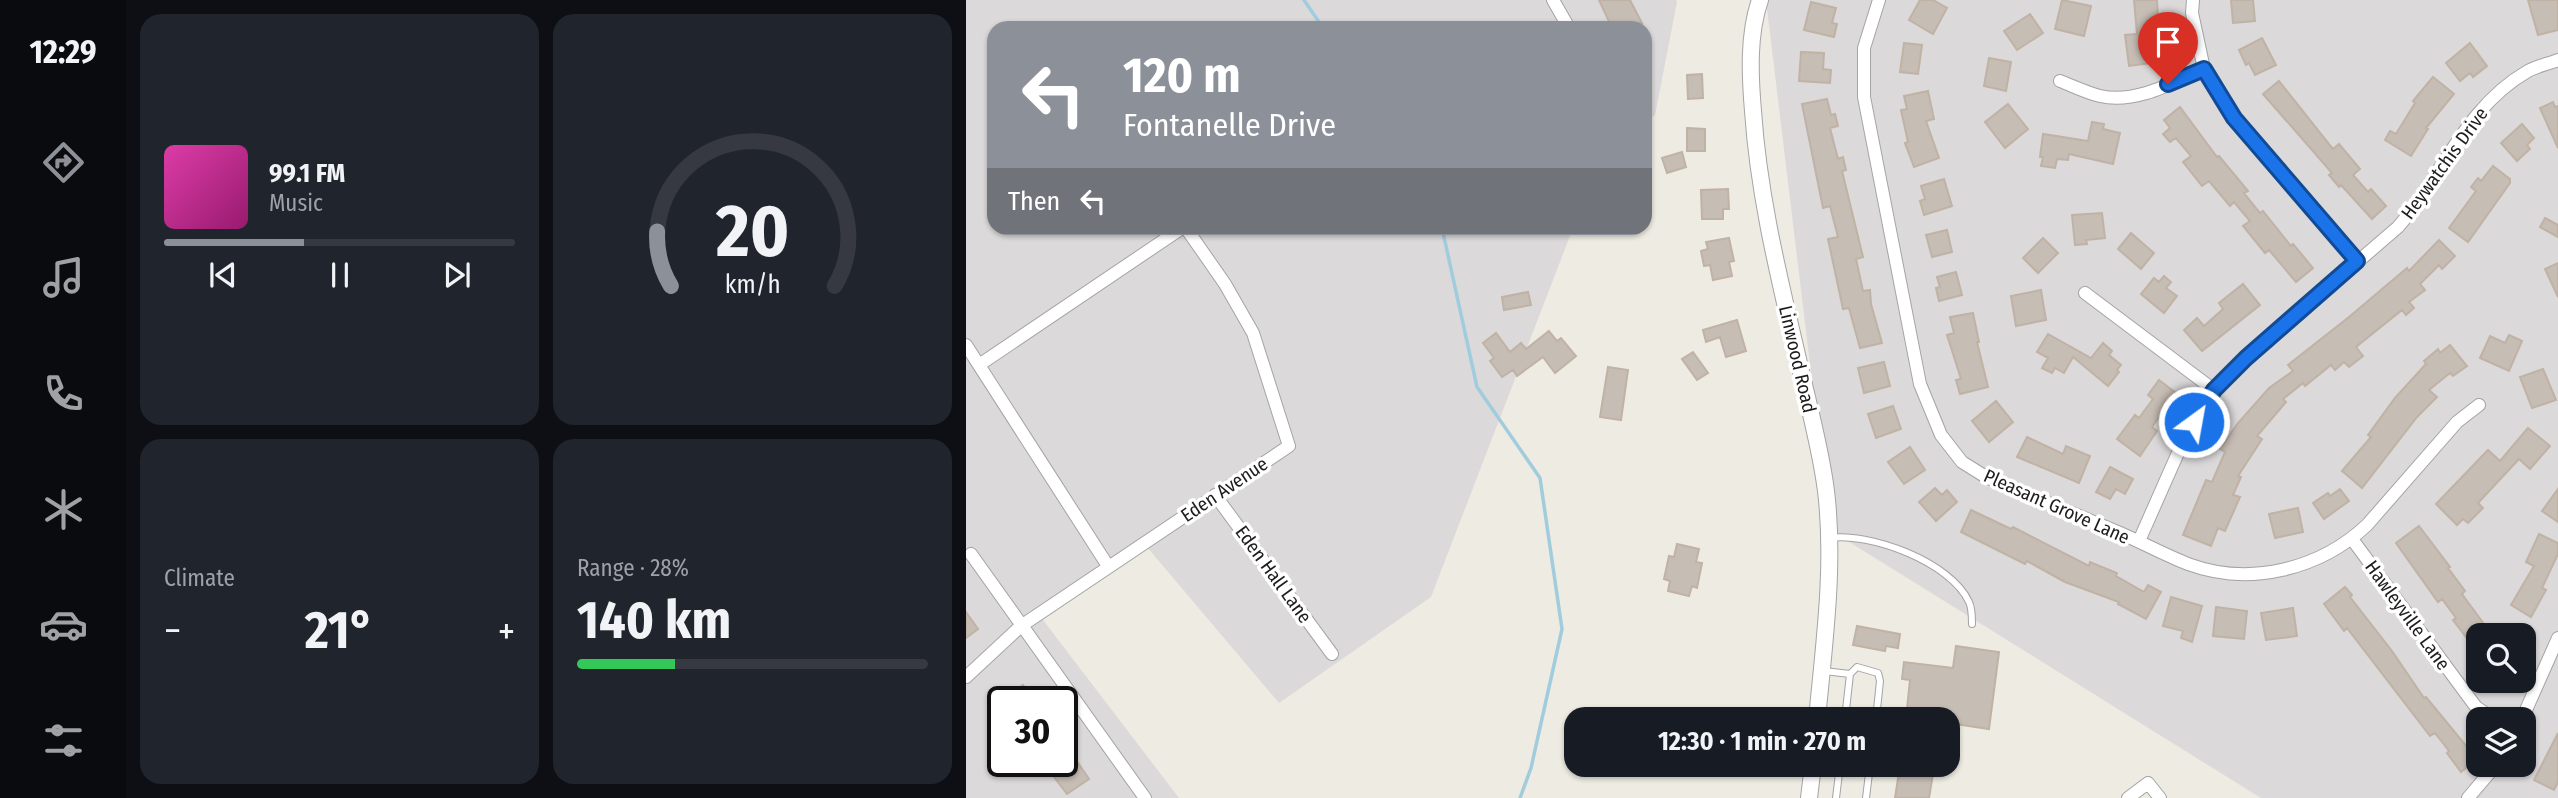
<!DOCTYPE html>
<html lang="en">
<head>
<meta charset="utf-8">
<style>
  body { margin:0; font-family:"Fira Sans Condensed",sans-serif; background:#20242c; color:#f1f3f6; height:100vh; display:flex; flex-direction:column; font-size:26px; white-space:nowrap }
  * { box-sizing:border-box; margin:0 }
  p { font-size:23px; color:#9ea1a6 }
  .icon { flex:none; width:38px; height:38px; fill:none; stroke:currentColor; stroke-width:2; stroke-linecap:round; stroke-linejoin:round }
  .map { position:relative; flex:1; overflow:hidden }
  .panel { display:flex; flex-direction:column; gap:14px; padding:14px; background:#0d0f14; width:840px }
  .panel>* { flex:none }
  .top-card { position:absolute; left:21px; top:21px; width:665px; height:214px; border-radius:21px; box-shadow:0 2px 5px #0004; background:#8c9099; color:#fff; overflow:hidden }
  .tools { position:absolute; left:1500px; top:623px; display:grid; gap:14px }
  .tools a { display:grid; place-items:center; width:70px; height:70px; border-radius:14px; background:#171b24; box-shadow:0 2px 5px #0004; font-size:35px }
  .speed { position:absolute; left:21px; top:686px; display:flex; gap:14px; font-size:35px; font-weight:700; text-align:center }
  .speed>* { display:grid; place-content:center; width:91px; height:91px; border-radius:50%; background:#171b24; box-shadow:0 2px 5px #0004; line-height:1 }
  .speed .limit { border:4px solid #111; border-radius:10px; background:#fff; color:#111 }
  .pin { position:absolute; display:grid; place-items:center; width:60px; height:60px; color:#fff; margin:-72px -30px; border-radius:50% 50% 50% 0; rotate:-45deg; box-shadow:0 0 7px #0007 }
  .pin .icon { rotate:45deg }
  .me { position:absolute; width:77px; margin:-38px; rotate:32deg; stroke-linejoin:round; filter:drop-shadow(0 0 5px #0008) }
  .turn { display:flex; align-items:center; gap:24px; height:147px; padding:0 21px; font-size:32px }
  .turn .icon { width:91px; height:91px; stroke-width:2.5 }
  .turn b { display:block; font-size:49px; line-height:60px }
  .then { display:flex; align-items:center; height:66px; padding:0 21px; background:#0003; gap:14px; font-size:26px }
  .big { font-size:52px; font-weight:700; line-height:1.1 }
  .panel .widget { flex:1; display:flex; flex-direction:column; justify-content:center; gap:10px; min-width:0; padding:0 24px; border-radius:21px; background:#20242c }
  .panel .dial { align-items:center; gap:0 }
  .dial svg { height:182px; overflow:visible; fill:none; stroke:#363941; stroke-width:7; stroke-linecap:round; text-anchor:middle }
  .dial text { fill:#f1f3f6; stroke:none }
  .song { display:flex; align-items:center; gap:21px }
  .cover { width:84px; height:84px; border-radius:10px; background:linear-gradient(135deg,hsl(320 70% 55%),hsl(320 70% 35%)) }
  .played { height:7px; border-radius:4px; background:linear-gradient(90deg,#8c9099 40%,#363941 40%) }
  .keys { display:flex; justify-content:space-around; direction:ltr }
  .heat { display:flex; justify-content:space-between; align-items:center; font-size:38px; direction:ltr }
  .charge { height:10px; border-radius:5px; background:linear-gradient(90deg,#34c759 28%,#363941 0) }
  .panel .tiles { flex:1; display:grid; gap:14px; grid-template-columns:repeat(2,1fr) }
  .trip { position:absolute; left:598px; top:707px; width:396px; height:70px; border-radius:21px; background:#171b24; box-shadow:0 2px 5px #0004; font-weight:700; line-height:70px; text-align:center }
  main { display:flex; flex:1; min-height:0 }
  .dock { display:flex; flex-direction:column; width:126px; justify-content:space-around; align-items:center; background:#090b0e; color:#9ea1a6 }
  .dock .icon { width:49px; height:49px }
  .dock .selected { color:#8c9099 }
  .dock b { font-size:32px; color:#f1f3f6 }
  .map>svg:first-child { display:block }
</style>
</head>
<body>
<main>
<nav class="dock">
<b>12:29</b>
<svg class="icon selected" aria-label="directions" viewBox="0 0 24 24"><path d="M12 3l9 9-9 9-9-9zM9 14v-3h6M13 9l2 2-2 2"/></svg>
<svg class="icon" aria-label="music" viewBox="0 0 24 24"><path d="M9 18V5l10-2v13"/><circle cx="6" cy="18" r="3"/><circle cx="16" cy="16" r="3"/></svg>
<svg class="icon" aria-label="phone" viewBox="0 0 24 24"><path d="M5 4h4l2 5-3 2q2 4 5 5l2-3 5 2v4C11 20 4 13 5 4z"/></svg>
<svg class="icon" aria-label="climate" viewBox="0 0 24 24"><path d="M12 3v18M4 7l16 10M4 17L20 7"/></svg>
<svg class="icon" aria-label="car" viewBox="0 0 24 24"><path d="M5 17H2v-5l4-1 3-4h7l3 4 3 1v5h-3M9 17h6M6 11h13"/><circle cx="7" cy="17" r="2"/><circle cx="17" cy="17" r="2"/></svg>
<svg class="icon" aria-label="filters" viewBox="0 0 24 24"><path d="M4 7h16M4 17h16"/><circle cx="9" cy="7" r="2"/><circle cx="15" cy="17" r="2"/></svg>
</nav>
<section class="panel">
<div class="tiles">
<div class="widget">
<div class="song"><i class="cover"></i><div><b>99.1 FM</b><p>Music</p></div></div>
<div class="played"></div>
<div class="keys"><svg class="icon" aria-label="previous" viewBox="0 0 24 24"><path d="M18 5L8 12l10 7zM5 5v14"/></svg><svg class="icon" aria-label="pause" viewBox="0 0 24 24"><path d="M8 5v14M16 5v14"/></svg><svg class="icon" aria-label="next" viewBox="0 0 24 24"><path d="M6 5l10 7-10 7zM19 5v14"/></svg></div>
</div>
<div class="widget dial"><svg viewBox="0 0 100 80">
<path d="M14 69A42 42 0 1 1 86 69"/>
<path d="M14 69A42 42 0 0 1 8 45" stroke="#8c9099"/>
<text x="50" y="56" font-size="32" font-weight="700">20</text>
<text x="50" y="72" font-size="11">km/h</text>
</svg></div>
<div class="widget"><p>Climate</p>
<div class="heat"><a>−</a><b class="big">21°</b><a>+</a></div>
</div>
<div class="widget"><p>Range · 28%</p><b class="big">140 km</b><div class="charge"></div></div>
</div>
</section>
<div class="map">
<svg width="1592" height="798" viewBox="0 0 1592 798">
  <rect width="100%" height="100%" fill="#eeebe2"/>
  <path fill="#dbd9d9" fill-rule="evenodd" d="M0,0H710L711,2L689,115L679,121V28H28V228H607L465,597L313,703L181,547L77,620L213,798H0ZM37,702H96V761H37Z
    M800,0H1592V798H1295L864,530ZM1512,635H1558V681H1512ZM1512,719H1558V765H1512Z"/>
  <g fill="none" stroke-linecap="round" stroke-linejoin="round">
    <path stroke="#a1ccdd" stroke-width="3.5" d="M338,0L357,28
      M476,228L511,387L574,478L596,629L565,768L554,798"/>
  </g>
  <path fill="#c6bdb5" stroke="#c0b2a4" stroke-width="2" d="M633,0H664L676,23L666,28H646Z
    M954,0H967L981,8L967,34L943,20Z
    M1096,0L1125,6L1118,36L1089,29Z
    M1168,0H1191L1192,19H1188L1194,62L1163,66L1159,35L1171,34Z
    M1265,0H1287L1289,21L1267,23Z
    M1562,0H1592V30L1572,35Z
    M845,2L870,8L866,23L871,24L868,37L838,30Z
    M1064,14L1077,33L1051,50L1038,31Z
    M1296,38L1310,65L1289,75L1283,63L1280,65L1273,50Z
    M938,43L956,45L952,74L934,72Z
    M1504,43L1521,66L1507,77L1504,73L1494,81L1480,63Z
    M835,52L858,53L857,69L865,70L864,83L833,81Z
    M1023,58L1045,62L1040,91L1018,86Z
    M736,74L737,98L722,99L721,75Z
    M1467,77L1488,94L1460,128L1462,129L1445,156L1419,140L1424,131L1430,134L1449,103L1447,101Z
    M1313,81L1367,149L1373,144L1394,169L1387,175L1402,192L1405,189L1420,206L1406,219L1375,185L1373,187L1363,175L1366,173L1297,94Z
    M962,91L968,119L960,121L973,158L948,167L939,143L942,142L935,110L941,109L938,96Z
    M861,99L865,115L869,114L872,126L864,128L872,159L877,157L880,170L876,171L897,257L890,259L897,291L904,290L905,304L916,343L894,348L883,308L877,309L862,239L872,237L864,206L857,208L836,104Z
    M1587,102L1589,107L1592,106V148L1574,108Z
    M1042,104L1062,129L1039,148L1019,122Z
    M1214,107L1251,157L1253,156L1282,191L1278,193L1294,213L1297,211L1325,246L1327,244L1347,268L1330,282L1303,250L1299,253L1277,226L1284,221L1268,202L1264,206L1243,181L1236,186L1217,162L1225,156L1210,138L1204,142L1197,134L1204,128L1198,120Z
    M1126,122L1138,124L1137,129L1154,133L1147,164L1103,154L1102,160L1091,159L1089,168L1075,166L1077,157H1074L1077,134L1122,141Z
    M1556,124L1568,138L1561,145L1564,149L1551,161L1535,143Z
    M721,128L739,129V151H721Z
    M716,152L720,167L701,173L696,158Z
    M1527,166L1544,179V183L1502,242L1483,228L1510,191L1505,187L1512,178L1515,181Z
    M978,179L986,206L958,215L954,201L959,199L955,186Z
    M762,189L763,209H757V219H736L735,190Z
    M1136,213L1139,238L1120,240L1121,244L1109,245L1106,215Z
    M1579,218L1592,225V237L1574,227Z
    M981,230L986,252L966,257L960,235Z
    M1165,233L1188,253L1175,269L1152,249Z
    M763,238L768,261L763,262L766,276L747,280L744,265L738,266L735,251L742,249L740,242Z
    M1077,238L1092,253L1072,273L1057,258Z
    M1473,240L1489,256L1476,269L1473,265L1454,284L1459,290L1443,302L1448,308L1440,315L1436,310L1390,347L1397,356L1383,367L1378,362L1369,370L1365,365L1339,386L1337,383L1317,399L1320,402L1291,436L1296,439L1272,476L1275,477L1267,495L1274,497L1259,531L1252,528L1245,546L1217,535L1240,480L1246,482L1259,452L1254,449L1272,423L1303,388L1327,371L1322,365L1383,317L1441,268L1443,271Z
    M1592,263V297L1579,269Z
    M990,272L996,295L973,301L970,288L974,287L971,277Z
    M1198,276L1205,282L1200,288L1211,296L1198,313L1175,294L1188,278L1193,282Z
    M1277,284L1294,305L1236,351L1218,330L1231,318L1238,326L1257,309L1253,303Z
    M1075,290L1080,320L1050,326L1045,296Z
    M562,292L565,305L538,310L536,297Z
    M1007,313L1013,342H1011L1022,387L994,394L990,380L995,379L981,335L988,333L984,317Z
    M771,320L780,351L760,357L754,337L740,342L737,330Z
    M583,331L591,341L595,338L610,356L589,373L577,357L551,376L547,370L536,377L524,361L528,358L517,343L530,333L544,352L555,343L560,349Z
    M1082,334L1125,358L1137,343L1146,351L1143,355L1155,365L1151,370L1153,372L1142,386L1107,357L1098,373L1089,368L1086,373L1076,368L1082,358L1071,352Z
    M1543,335L1556,341L1543,371L1514,358L1524,336L1539,343Z
    M1484,345L1501,366L1487,376L1484,373L1463,390L1471,397L1451,417L1396,488L1376,471L1405,437L1402,435L1429,398L1460,364L1458,361L1472,349L1474,353Z
    M727,352L742,373L731,380L716,359Z
    M918,362L924,386L898,393L892,368Z
    M642,367L662,370L655,420L634,417Z
    M1577,369L1590,400L1566,408L1554,377Z
    M1193,380L1210,393L1186,427L1191,431L1174,456L1151,439L1169,415L1173,418L1187,399L1182,395Z
    M1030,401L1047,422L1023,442L1006,421Z
    M927,406L935,429L910,438L902,414Z
    M1562,428L1584,446L1564,469L1553,459L1512,503L1517,508L1502,523L1497,519L1491,525L1470,504L1522,450L1534,461Z
    M1061,437L1097,454L1100,446L1124,456L1113,483L1051,457Z
    M944,447L959,470L938,484L922,462Z
    M1144,467L1167,479L1159,494L1150,489L1144,499L1130,492Z
    M969,488L976,495L981,490L991,502L970,521L953,502Z
    M1374,489L1383,501L1358,519L1347,503L1362,493L1364,496Z
    M1592,489V522L1576,511Z
    M1332,508L1337,532L1309,538L1303,514Z
    M1005,510L1045,529L1047,527L1123,566L1124,562L1151,573L1150,576L1178,592L1182,585L1195,592L1180,619L1152,604L1153,602L1099,582L1061,561L1059,564L995,532Z
    M1453,526L1484,567L1482,568L1499,591L1496,594L1526,635H1512V640L1506,645L1487,620L1490,618L1476,599L1472,602L1430,543Z
    M1573,534L1592,543V554L1576,588L1580,590L1565,617L1545,605L1568,566L1560,562Z
    M711,544L733,549L730,562L736,563L731,588L726,586L723,596L702,591L704,581L698,579L703,556L708,557Z
    M1379,587L1386,595L1384,597L1426,651L1458,698L1460,697L1511,759L1495,772L1481,753L1483,751L1469,733L1464,736L1381,628L1378,631L1358,604Z
    M1205,597L1236,606L1226,642L1215,638L1217,631L1197,626Z
    M1250,607L1281,611L1278,639L1247,636Z
    M1327,608L1331,636L1300,640L1295,613Z
    M0,612L12,629L0,638Z
    M891,626L934,634L932,648L920,646L919,651L887,645Z
    M990,646L1033,652L1023,729L982,723V719L940,718L944,680L936,679L938,662L987,668Z
    M57,685L70,702H34Z
    M1592,733V782L1588,790L1568,780Z
    M108,757L123,779L101,794L85,773Z
    M934,765L968,768L963,798H929Z"/>
  <g fill="none" stroke-linecap="round" stroke-linejoin="round">
    <defs>
      <path id="service" d="M863,538C904,532 985,562 1003,602C1006,608 1006,617 1006,624
        M858,671L884,674
        M879,719L884,674L891,667L912,673L914,681L910,719
        M870,798L874,765
        M900,798L904,765"/>
      <path id="minor" d="M587,0L603,28
        M913,0L898,48V97L954,384L975,435L996,462L1020,477C1065,496 1109,514 1154,533C1177,543 1199,555 1222,564C1284,587 1354,569 1401,525L1491,422L1513,405
        M1227,0L1226,13L1238,69L1256,102L1391,261
        M1094,81C1107,86 1121,93 1134,96C1170,104 1206,83 1238,69
        M1119,293L1248,390
        M0,345L142,566
        M13,365L216,228
        M249,495L366,654
        M1386,539L1510,707L1528,719
        M1173,541L1215,446L1248,390L1280,358L1432,227C1477,175 1499,107 1562,71C1571,66 1582,64 1592,60
        M5,554L179,798
        M0,677L55,626L323,446L287,333L259,284L220,228
        M1556,719L1592,638
        M1162,798L1182,783L1194,798
        M1502,798L1530,765"/>
      <path id="tertiary" d="M794,0C782,34 784,76 787,111C793,200 815,285 835,372C844,411 855,451 860,491C869,566 858,644 851,719
        M843,798L847,765"/>
    </defs>
    <use href="#service" stroke="#a4a4a4" stroke-width="8"/>
    <use href="#minor" stroke="#a4a4a4" stroke-width="14"/>
    <use href="#tertiary" stroke="#a4a4a4" stroke-width="18"/>
    <use href="#service" stroke="#fff" stroke-width="6"/>
    <use href="#minor" stroke="#fff" stroke-width="12"/>
    <use href="#tertiary" stroke="#fff" stroke-width="16"/>
  </g>
  <g fill="none" stroke-linecap="round" stroke-linejoin="round">
    <defs>
      <path id="route" d="M1202,84L1238,69L1268,118L1391,261L1280,358L1248,390L1228,422"/>
    </defs>
    <use href="#route" stroke="#114b97" stroke-width="18"/>
    <use href="#route" stroke="#1a73e8" stroke-width="12"/>
  </g>
  <g text-anchor="middle" stroke-width="7" stroke-linejoin="round" paint-order="stroke">
    <g font-size="19" fill="#1d1d1d" stroke="#fff">
      <text transform="translate(1478 163) rotate(-54)" y="7">Heywatchis Drive</text>
      <text transform="translate(832 359) rotate(77)" y="7">Linwood Road</text>
      <text transform="translate(258 489) rotate(-34)" y="7">Eden Avenue</text>
      <text transform="translate(1091 506) rotate(24)" y="7">Pleasant Grove Lane</text>
      <text transform="translate(308 574) rotate(54)" y="7">Eden Hall Lane</text>
      <text transform="translate(1442 615) rotate(54)" y="7">Hawleyville Lane</text>
    </g>
  </g>
</svg>
<div class="tools">
<a><svg class="icon" aria-label="search" viewBox="0 0 24 24"><circle cx="10" cy="10" r="6"/><path d="M15 15l6 6"/></svg></a>
<a><svg class="icon" aria-label="layers" viewBox="0 0 24 24"><path d="M12 4l9 5-9 5-9-5zM3 14l9 5 9-5"/></svg></a>
</div>
<div class="speed"><div class="limit">30</div></div>
<div class="pin" style="left:1202px;top:84px;background:#d93025"><svg class="icon" aria-label="arrive" viewBox="0 0 24 24"><path d="M6 21V4h12l-3 4 3 4H6"/></svg></div>
<svg class="me" style="left:1228px;top:422px" viewBox="-20 -20 40 40"><circle r="17" fill="#1a73e8" stroke="#fff" stroke-width="3"/><path d="M0-11L8 9 0 5-8 9z" fill="#fff"/></svg>
<div class="trip">12:30 · 1 min · 270 m</div>
<div class="top-card">
<div class="turn"><svg class="icon" aria-label="left" viewBox="0 0 24 24"><path d="M17 20v-9H6M10 6l-5 5 5 5"/></svg><div><b>120 m</b>Fontanelle Drive</div></div>
<div class="then">Then<svg class="icon" aria-label="left" viewBox="0 0 24 24"><path d="M17 20v-9H6M10 6l-5 5 5 5"/></svg></div>
</div>
</div>
</main>
</body>
</html>
